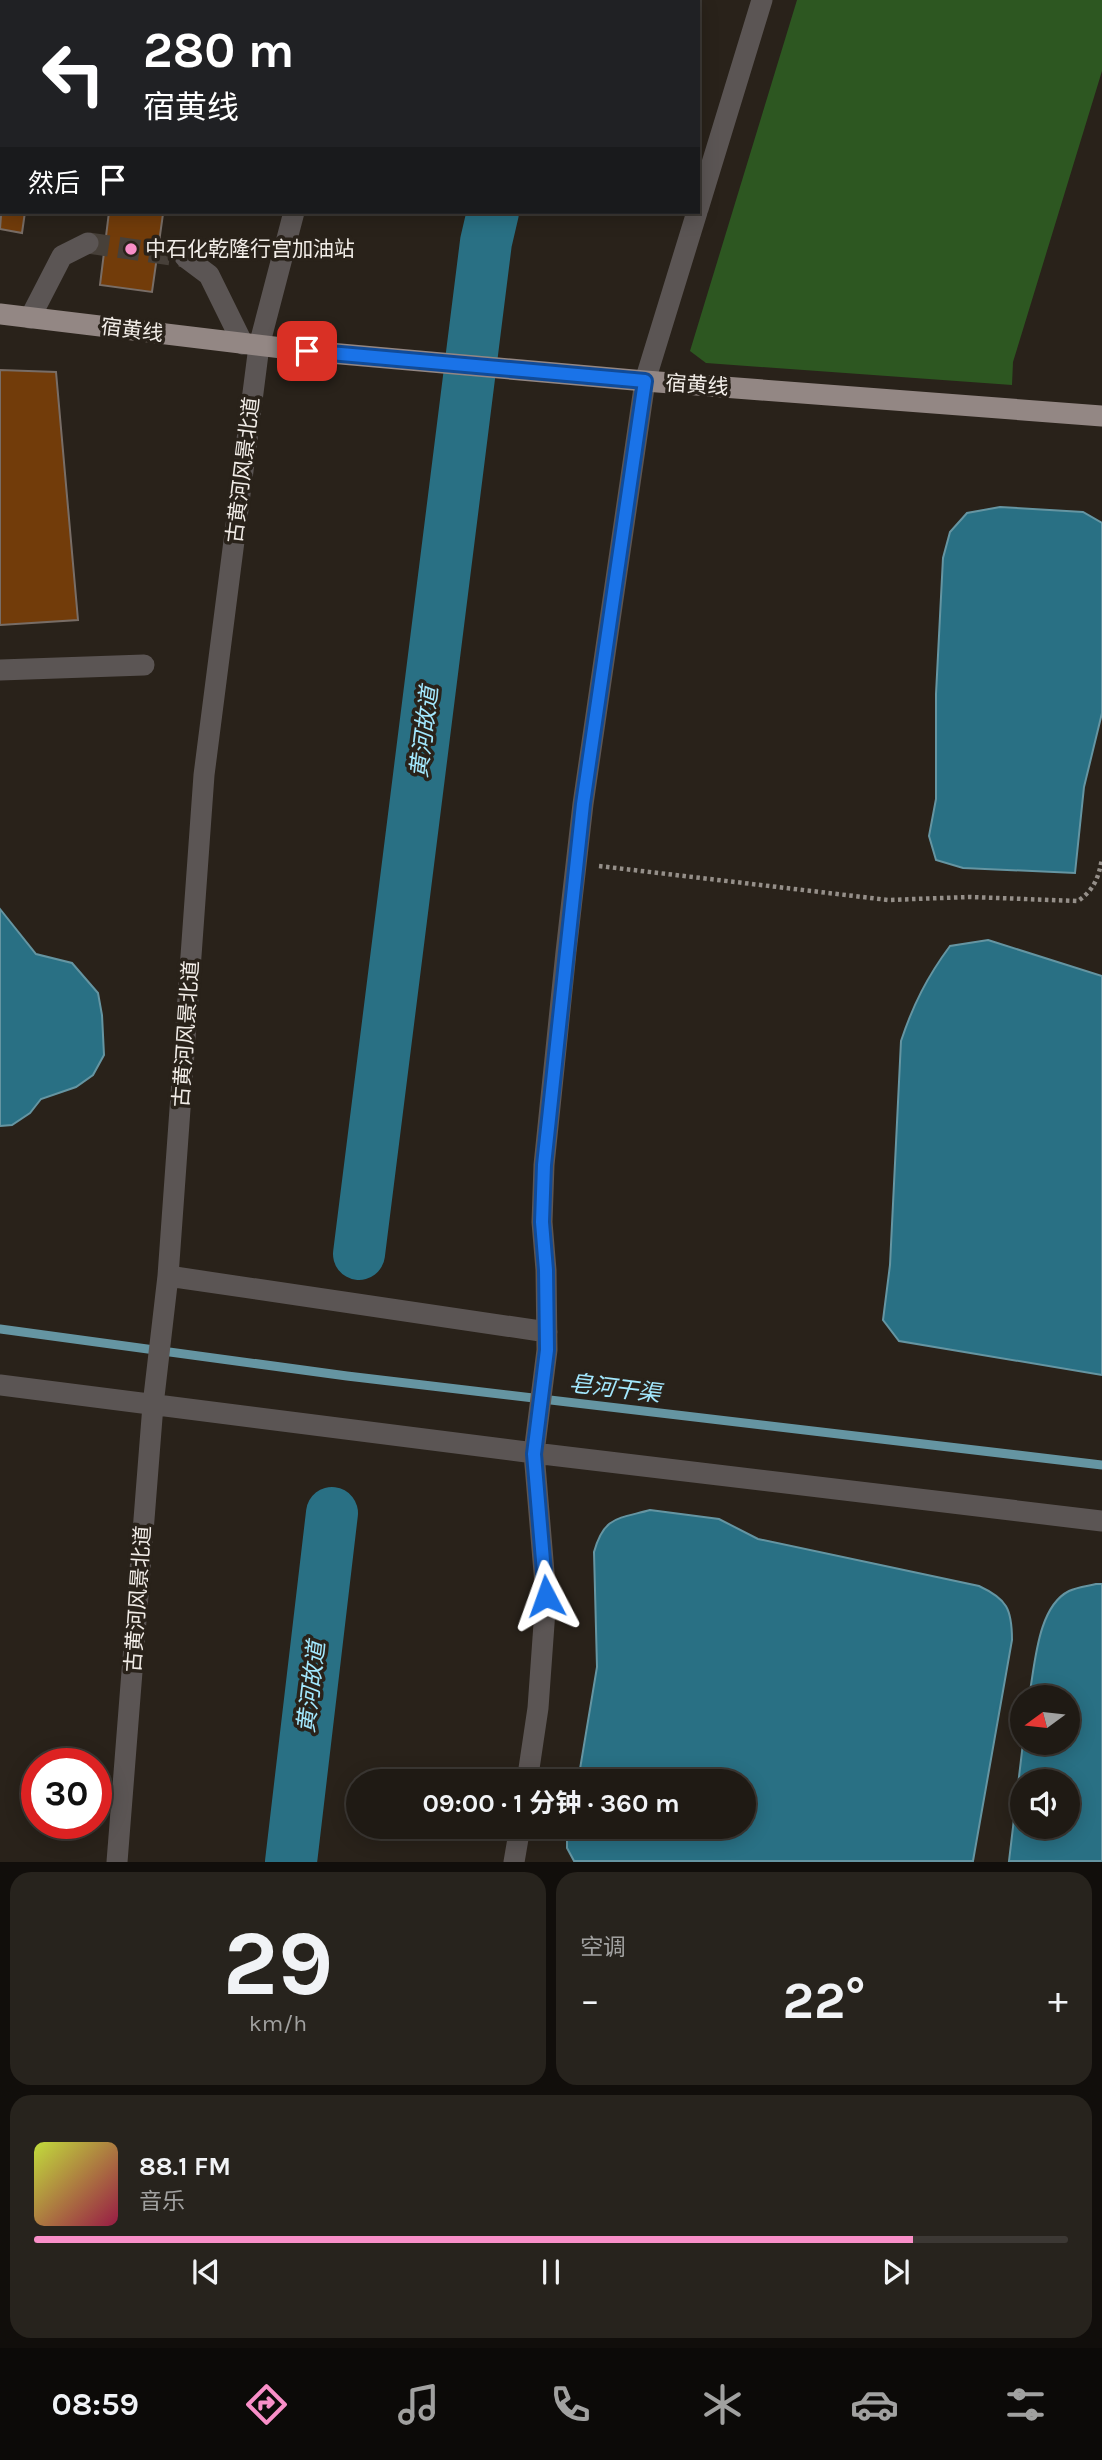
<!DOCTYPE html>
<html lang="zh">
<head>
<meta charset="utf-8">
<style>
  body { margin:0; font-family:Karla,"Noto Sans SC",sans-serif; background:#27231d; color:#f1f3f6; height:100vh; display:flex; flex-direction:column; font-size:26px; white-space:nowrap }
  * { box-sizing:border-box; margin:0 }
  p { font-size:23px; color:#a1a1a0 }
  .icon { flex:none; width:38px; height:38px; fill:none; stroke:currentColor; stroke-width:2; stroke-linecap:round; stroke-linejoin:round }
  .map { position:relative; height:1862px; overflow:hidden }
  .drawer { display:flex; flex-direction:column; gap:10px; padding:10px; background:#110e0b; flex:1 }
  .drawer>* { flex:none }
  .top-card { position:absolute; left:0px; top:0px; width:700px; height:214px; box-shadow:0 4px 18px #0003,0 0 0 2px #3c3834; background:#202124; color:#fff; overflow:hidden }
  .needle { width:46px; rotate:255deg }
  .controls { position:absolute; left:1010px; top:1685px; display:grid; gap:14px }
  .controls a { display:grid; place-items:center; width:70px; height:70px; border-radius:50%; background:#1f1a14; box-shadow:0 4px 18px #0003,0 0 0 2px #3c3834; font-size:35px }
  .speed { position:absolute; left:21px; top:1748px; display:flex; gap:14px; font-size:35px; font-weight:700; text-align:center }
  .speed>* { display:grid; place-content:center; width:91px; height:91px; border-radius:50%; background:#1f1a14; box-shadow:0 4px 18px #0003,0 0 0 2px #3c3834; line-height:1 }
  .speed .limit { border:10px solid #d22; background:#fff; color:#111 }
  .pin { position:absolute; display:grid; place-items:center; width:60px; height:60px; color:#fff; margin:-30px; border-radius:14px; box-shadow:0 4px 10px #0006 }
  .me { position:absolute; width:77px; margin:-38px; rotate:356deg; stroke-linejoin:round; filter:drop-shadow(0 0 5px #0008) }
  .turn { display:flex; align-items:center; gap:24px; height:147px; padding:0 28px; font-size:32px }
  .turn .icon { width:91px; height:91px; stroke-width:2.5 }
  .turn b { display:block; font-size:49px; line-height:60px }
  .then { display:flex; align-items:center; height:66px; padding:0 28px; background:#0003; gap:14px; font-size:26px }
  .big { font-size:52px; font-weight:700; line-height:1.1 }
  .drawer .widget { flex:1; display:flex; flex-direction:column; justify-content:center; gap:10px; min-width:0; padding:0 24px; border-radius:21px; background:#27231d }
  .drawer .dial { align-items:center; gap:0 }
  .dial b { font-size:91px; line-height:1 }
  .song { display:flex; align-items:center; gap:21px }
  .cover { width:84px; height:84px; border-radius:10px; background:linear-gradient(135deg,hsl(70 70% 55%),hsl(340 70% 35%)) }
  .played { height:7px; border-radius:4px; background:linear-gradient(90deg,#f98fc8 85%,#3c3834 85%) }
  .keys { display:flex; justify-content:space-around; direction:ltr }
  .heat { display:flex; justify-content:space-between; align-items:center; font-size:38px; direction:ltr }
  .drawer .tiles { flex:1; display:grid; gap:10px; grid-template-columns:1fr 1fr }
  .widget:last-child { grid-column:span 2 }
  .trip { position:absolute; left:346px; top:1769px; width:410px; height:70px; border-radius:35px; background:#1f1a14; box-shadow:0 4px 18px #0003,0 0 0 2px #3c3834; font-weight:700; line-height:70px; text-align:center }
  .tab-bar { display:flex; height:112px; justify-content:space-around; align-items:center; background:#0c0a08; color:#a1a1a0 }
  .tab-bar .icon { width:49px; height:49px }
  .tab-bar .on { color:#f98fc8 }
  .tab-bar b { font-size:32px; color:#f1f3f6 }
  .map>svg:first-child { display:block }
</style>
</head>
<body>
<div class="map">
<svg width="1102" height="1862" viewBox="0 0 1102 1862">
  <rect width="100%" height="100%" fill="#29221a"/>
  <path fill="#2d5721" d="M797,0H1102V71L1013,362L1012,385L706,363L690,351Z"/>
  <path fill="#297084" stroke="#6595a2" stroke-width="2" fill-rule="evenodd" d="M31,0H326V2Z
    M1000,507L1083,512L1102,523V713L1084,787L1075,873L963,868L936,860L929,836L936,799V694L943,558L950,532L967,513Z
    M0,909L36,954L72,963L98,993L102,1015L104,1055L93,1075L76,1087L41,1099L30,1113L12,1125L0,1126Z
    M988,940L1102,976V1375L899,1341L883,1320L890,1265L901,1041C913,1005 927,977 950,946Z
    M650,1510L719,1519L758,1539L979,1586C1007,1599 1012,1609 1012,1640L973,1861H574L567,1848V1827H744V1782L578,1781L597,1667L594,1552C604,1516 618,1519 650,1510Z
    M1096,1584H1102V1861H1009L1023,1743H1068V1698L1029,1697C1035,1666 1037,1607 1069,1591C1077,1587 1088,1586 1096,1584ZM1022,1782H1068V1827H1022Z"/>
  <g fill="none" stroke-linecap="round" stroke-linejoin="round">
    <path stroke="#6595a2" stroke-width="9" d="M0,1329L347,1376L1102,1465"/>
    <path stroke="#297084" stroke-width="52" d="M546,2V0
      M359,1254L486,242L493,212
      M291,1862L332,1513"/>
  </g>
  <path fill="#723c0a" stroke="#786d66" stroke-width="2" d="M2,202V212H25L22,233L0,229Z
    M109,212L163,214L152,292L100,285Z
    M0,370L56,372L78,620L0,625Z"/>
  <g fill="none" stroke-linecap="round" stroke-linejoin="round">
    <path stroke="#474039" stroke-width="21" stroke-dasharray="21 10" stroke-linecap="butt" d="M88,243L185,257"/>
    <path stroke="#958f89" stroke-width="4.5" stroke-dasharray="3.5 3.5" stroke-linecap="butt" d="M599,866L888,900L970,897L1078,901C1094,890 1099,877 1102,858"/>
    <path stroke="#5b5554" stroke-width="21" d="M354,2L355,0
      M698,209L762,0
      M185,257L209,275L243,344
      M30,318L62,256L88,243
      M0,670L144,665
      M168,1276L547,1332
      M0,1385L534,1453L1102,1521
      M527,1782L538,1708L546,1596L534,1453L547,1350L546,1270L542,1222L544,1165L566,952L583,804L645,381L697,212
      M117,1862L153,1405L168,1276L204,775L259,346L294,212
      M514,1862L520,1827"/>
    <path stroke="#938784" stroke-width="21" d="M0,314L307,351L645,381L1102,416"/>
  </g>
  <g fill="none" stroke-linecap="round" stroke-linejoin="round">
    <defs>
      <path id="route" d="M307,351L645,381L583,804L544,1165L542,1222L546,1270L547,1350L534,1454L546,1596"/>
    </defs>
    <use href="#route" stroke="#114b97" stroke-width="18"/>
    <use href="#route" stroke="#1a73e8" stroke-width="12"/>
  </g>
  <circle fill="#f98fc8" stroke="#29221a" stroke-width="2.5" cx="131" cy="249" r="7"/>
  <g text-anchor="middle" stroke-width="7" stroke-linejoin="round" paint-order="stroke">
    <g font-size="21" fill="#f1ece7" stroke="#29221a" text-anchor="start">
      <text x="145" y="256">中石化乾隆行宫加油站</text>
    </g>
    <g font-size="21" fill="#f1ece7" stroke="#29221a">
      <text transform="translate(132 330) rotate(7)" y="7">宿黄线</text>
      <text transform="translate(697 385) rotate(4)" y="7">宿黄线</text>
      <text transform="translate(243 470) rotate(-83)" y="7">古黄河风景北道</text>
      <text transform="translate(186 1034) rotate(-86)" y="7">古黄河风景北道</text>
      <text transform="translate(138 1599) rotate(-86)" y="7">古黄河风景北道</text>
    </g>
    <g font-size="23" font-style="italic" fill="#a3e8fe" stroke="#29221a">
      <text transform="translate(424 732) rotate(-83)" y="8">黄河故道</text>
      <text transform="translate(615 1388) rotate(7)" y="8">皂河干渠</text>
      <text transform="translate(311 1687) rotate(-83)" y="8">黄河故道</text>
    </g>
  </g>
</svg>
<div class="controls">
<a><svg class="needle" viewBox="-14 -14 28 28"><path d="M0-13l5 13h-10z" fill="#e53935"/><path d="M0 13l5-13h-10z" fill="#a1a1a0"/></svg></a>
<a><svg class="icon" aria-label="sound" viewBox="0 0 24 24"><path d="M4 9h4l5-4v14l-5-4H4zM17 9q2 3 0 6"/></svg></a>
</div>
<div class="speed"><div class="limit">30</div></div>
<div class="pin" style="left:307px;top:351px;background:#d93025"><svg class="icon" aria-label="arrive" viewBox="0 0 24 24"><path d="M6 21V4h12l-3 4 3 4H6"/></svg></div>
<svg class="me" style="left:546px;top:1596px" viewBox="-20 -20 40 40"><path d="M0-17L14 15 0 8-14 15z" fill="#1a73e8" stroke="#fff" stroke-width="4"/></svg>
<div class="trip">09:00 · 1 分钟 · 360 m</div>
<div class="top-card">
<div class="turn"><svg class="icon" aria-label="left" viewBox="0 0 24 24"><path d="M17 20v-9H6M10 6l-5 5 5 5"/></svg><div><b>280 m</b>宿黄线</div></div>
<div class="then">然后<svg class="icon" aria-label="arrive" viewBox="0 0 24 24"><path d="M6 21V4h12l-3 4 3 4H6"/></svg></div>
</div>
</div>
<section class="drawer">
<div class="tiles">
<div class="widget dial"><b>29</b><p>km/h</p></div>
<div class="widget"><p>空调</p>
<div class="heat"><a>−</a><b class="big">22°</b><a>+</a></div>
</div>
<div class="widget">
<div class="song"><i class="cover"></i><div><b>88.1 FM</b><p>音乐</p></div></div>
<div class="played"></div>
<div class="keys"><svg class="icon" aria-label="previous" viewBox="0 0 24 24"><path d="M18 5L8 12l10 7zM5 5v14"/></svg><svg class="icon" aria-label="pause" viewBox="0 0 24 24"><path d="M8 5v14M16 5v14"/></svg><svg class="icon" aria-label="next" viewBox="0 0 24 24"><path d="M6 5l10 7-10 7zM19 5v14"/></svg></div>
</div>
</div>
</section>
<nav class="tab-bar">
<b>08:59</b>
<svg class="icon on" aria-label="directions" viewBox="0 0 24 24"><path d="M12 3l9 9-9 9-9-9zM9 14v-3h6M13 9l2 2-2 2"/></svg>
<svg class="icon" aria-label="music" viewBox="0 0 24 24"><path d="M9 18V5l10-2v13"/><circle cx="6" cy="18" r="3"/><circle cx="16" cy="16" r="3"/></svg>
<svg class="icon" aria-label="phone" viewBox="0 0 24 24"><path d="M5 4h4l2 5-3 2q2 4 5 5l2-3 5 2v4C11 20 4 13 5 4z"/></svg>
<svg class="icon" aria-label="climate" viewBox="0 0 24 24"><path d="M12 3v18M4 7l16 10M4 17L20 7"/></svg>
<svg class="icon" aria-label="car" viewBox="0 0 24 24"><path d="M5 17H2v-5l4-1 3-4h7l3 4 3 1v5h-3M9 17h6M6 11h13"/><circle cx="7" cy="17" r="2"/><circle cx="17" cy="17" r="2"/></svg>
<svg class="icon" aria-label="filters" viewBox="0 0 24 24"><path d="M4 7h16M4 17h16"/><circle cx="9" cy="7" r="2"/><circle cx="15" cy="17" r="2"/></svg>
</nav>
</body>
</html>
